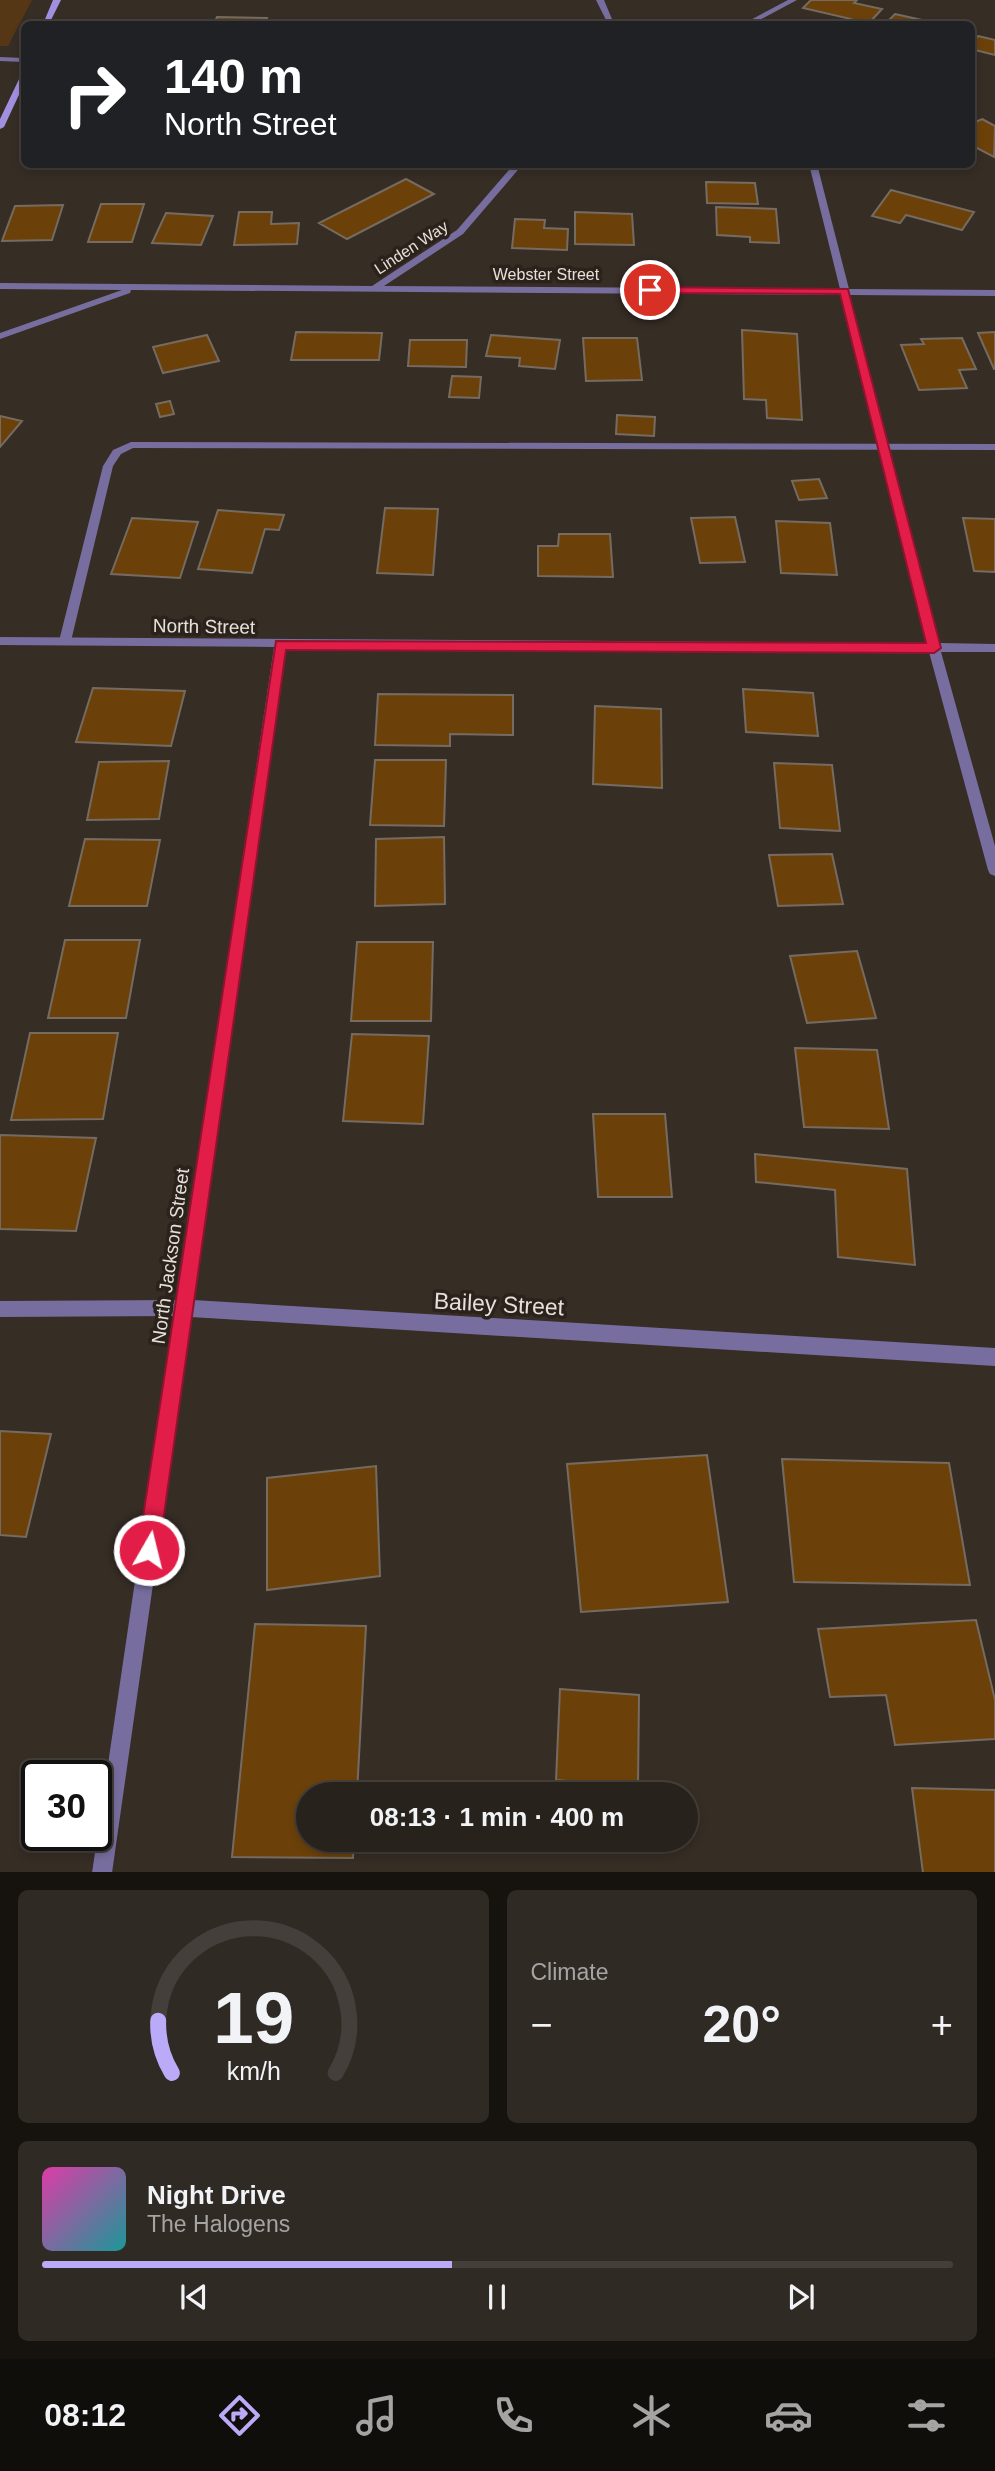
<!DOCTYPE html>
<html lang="en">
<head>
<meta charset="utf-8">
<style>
  body { margin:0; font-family:Helvetica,sans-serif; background:#302a25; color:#f1f3f6; height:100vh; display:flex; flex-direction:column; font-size:26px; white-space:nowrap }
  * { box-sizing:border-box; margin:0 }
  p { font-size:23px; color:#a5a4a3 }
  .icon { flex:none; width:38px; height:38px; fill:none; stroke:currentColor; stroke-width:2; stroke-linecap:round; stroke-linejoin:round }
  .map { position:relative; height:1872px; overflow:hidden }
  .panel { display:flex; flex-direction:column; gap:18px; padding:18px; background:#16130f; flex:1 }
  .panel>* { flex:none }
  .banner { position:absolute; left:21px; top:21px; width:954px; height:147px; border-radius:10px; box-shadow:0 4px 10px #0003,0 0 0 2px #443f3b; background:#202124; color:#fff; overflow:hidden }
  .speed { position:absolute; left:21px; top:1760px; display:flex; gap:14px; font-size:35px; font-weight:700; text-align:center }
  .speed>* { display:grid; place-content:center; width:91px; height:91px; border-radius:50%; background:#28221c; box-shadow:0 4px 10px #0003,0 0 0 2px #443f3b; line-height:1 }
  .speed .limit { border:4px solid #111; border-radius:10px; background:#fff; color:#111 }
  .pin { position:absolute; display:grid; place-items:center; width:60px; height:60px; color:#fff; margin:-30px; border:4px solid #fff; border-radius:50%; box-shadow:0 2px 7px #0007 }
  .me { position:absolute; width:77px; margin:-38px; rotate:8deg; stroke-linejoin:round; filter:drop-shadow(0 0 5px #0008) }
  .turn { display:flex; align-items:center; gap:24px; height:147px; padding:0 28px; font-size:32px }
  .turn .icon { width:91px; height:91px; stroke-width:2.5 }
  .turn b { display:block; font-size:49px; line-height:60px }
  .big { font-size:52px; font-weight:700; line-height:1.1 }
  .panel .tile { flex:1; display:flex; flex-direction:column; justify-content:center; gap:10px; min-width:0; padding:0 24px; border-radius:10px; background:#302a25 }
  .panel .dial { align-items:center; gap:0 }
  .dial svg { height:182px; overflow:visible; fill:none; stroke:#443f3b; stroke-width:7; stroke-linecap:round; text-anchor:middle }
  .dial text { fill:#f1f3f6; stroke:none }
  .song { display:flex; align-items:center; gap:21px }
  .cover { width:84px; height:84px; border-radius:10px; background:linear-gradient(135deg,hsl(320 70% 55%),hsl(180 70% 35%)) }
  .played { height:7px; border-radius:4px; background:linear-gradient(90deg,#baaaf7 45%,#443f3b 45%) }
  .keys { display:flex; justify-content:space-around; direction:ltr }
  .heat { display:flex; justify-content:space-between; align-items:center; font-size:38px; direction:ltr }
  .panel .tiles { flex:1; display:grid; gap:18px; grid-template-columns:1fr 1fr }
  .tile:last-child { grid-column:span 2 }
  .trip { position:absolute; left:296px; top:1782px; width:402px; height:70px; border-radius:35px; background:#28221c; box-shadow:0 4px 10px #0003,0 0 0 2px #443f3b; font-weight:700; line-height:70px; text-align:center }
  .dock { display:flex; height:112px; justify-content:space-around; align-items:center; background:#100e0b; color:#a5a4a3 }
  .dock .icon { width:49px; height:49px }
  .dock .current { color:#baaaf7 }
  .dock b { font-size:32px; color:#f1f3f6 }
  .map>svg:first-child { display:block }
</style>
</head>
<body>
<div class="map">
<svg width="995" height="1873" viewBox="0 0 995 1873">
  <rect width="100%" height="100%" fill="#362d25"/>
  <path fill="#553715" d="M0,0H32L8,46H0Z"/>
  <path fill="#6c4109" stroke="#756b61" stroke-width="2" d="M811,0H857L854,3L882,9L868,24H846L851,19L803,8Z
    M895,14L940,24H885Z
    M217,17L267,18L265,24H214Z
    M978,36L995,40V55L971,49V43Z
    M982,119L995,126L994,157L971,145V124Z
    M406,179L434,194L347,239L319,223Z
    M706,182L755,183L758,204L707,203Z
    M891,190L974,212L962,230L906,215L900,223L872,216Z
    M101,204H144L132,242H88Z
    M63,205L52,240L2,241L15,206Z
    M716,207L776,209L779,243L750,242V237L717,235Z
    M239,212H272L271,224L299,223L297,244L234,245Z
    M575,212L632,214L634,245L575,244Z
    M166,213L213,216L201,245L152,243Z
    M515,219L545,220L544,228L568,229L567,250L512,248Z
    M742,330L797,334L802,420L767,418L766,400L744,399Z
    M296,332L382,333L379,360H291Z
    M995,332V369H994L978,333Z
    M207,335L219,361L163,373L153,347Z
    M491,335L560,340L555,369L519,366L520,358L486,356Z
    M583,338H637L642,380L586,381Z
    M962,338L976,369L959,370L967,388L919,390L901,345L924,344L921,339Z
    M410,340H467L466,367L408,366Z
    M452,376L481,377L479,398L449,397Z
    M170,401L174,414L160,417L156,404Z
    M617,415L655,417L654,436L616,434Z
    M0,416L22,421L0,447Z
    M819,479L827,498L799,500L792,481Z
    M385,508L438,509L433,575L377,573Z
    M218,510L284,515L279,530L265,529L252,573L198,569Z
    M735,517L745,562L700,563L691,518Z
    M132,518L198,522L180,578L111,574Z
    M963,518L995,519V572L974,571Z
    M776,521L830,523L837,575L781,573Z
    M559,534H610L613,577L538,576V546H558Z
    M93,688L185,691L171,746L76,742Z
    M743,689L813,693L818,736L746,732Z
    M378,694L513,695V735L450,734V746L375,745Z
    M595,706L661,709L662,788L593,784Z
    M375,760H446L444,826L370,825Z
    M169,761L159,819L87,820L99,762Z
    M774,763L832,765L840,831L780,828Z
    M444,837L445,904L375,906L376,839Z
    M85,839L160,840L147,906H69Z
    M832,854L843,904L778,906L769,855Z
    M65,940H140L126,1018H48Z
    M357,942H433L431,1021H351Z
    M857,951L876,1018L807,1023L790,956Z
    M30,1033H118L103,1119L11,1120Z
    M352,1034L429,1036L423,1124L343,1121Z
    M795,1048L877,1050L889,1129L804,1127Z
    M593,1114H665L672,1197H598Z
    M0,1135L96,1138L76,1231L0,1229Z
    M755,1154L907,1169L915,1265L838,1257L835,1190L756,1182Z
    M0,1431L51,1434L26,1537L0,1535Z
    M707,1455L728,1602L581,1612L567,1464Z
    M782,1459L949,1463L970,1585L794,1582Z
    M376,1466L380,1576L267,1590V1478Z
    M976,1620L995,1700V1739L895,1745L886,1695L830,1697L818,1629Z
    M255,1624L366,1626L357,1794H308V1839H354L353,1858L232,1857Z
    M560,1689L639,1695L638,1787L556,1780Z
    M912,1788L995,1790V1873H923Z"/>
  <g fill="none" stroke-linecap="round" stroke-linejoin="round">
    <path fill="#776e9f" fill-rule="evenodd" d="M131,442L995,444V450L133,448L121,454L113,466L71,641L69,644H61L59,641L103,466L113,450Z"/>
    <path fill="#776e9f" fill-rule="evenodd" d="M596,0H604L614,24H608Z
      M788,0H797L752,24H743Z
      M0,57L24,58V62L0,61Z
      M514,164H523L463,234L384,286L840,289L809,164H817L849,289L995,290V296L850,295L939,643L995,644V652H941L995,846V876L990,874L988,870L929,652L286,647L193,1300L995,1348V1366L191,1317L112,1873H92L174,1316L0,1317V1301L177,1300L274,647L0,645V637L927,643L841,295L131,290L130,293L0,339V333L122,290L0,289V283L372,286L457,230Z"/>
    <path fill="#a190e0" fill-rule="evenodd" d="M53,0H61L49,24H43Z
      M21,75H24V84L4,127L0,129V119Z"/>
  </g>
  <path fill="#e11d48" stroke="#92132f" stroke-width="2" d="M650,287L848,289L941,648L934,653L286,650L159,1550L156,1557L149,1560L141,1557L138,1550L276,641L926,643L840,294L647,293V288Z"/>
  <g text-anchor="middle" stroke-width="7" stroke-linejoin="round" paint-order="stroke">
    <g font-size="16" fill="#e5e0da" stroke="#2b231b">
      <text transform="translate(411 247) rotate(-33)" y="6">Linden Way</text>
      <text x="546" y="280">Webster Street</text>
    </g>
    <g font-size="19" fill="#e5e0da" stroke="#2b231b">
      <text transform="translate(204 626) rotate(1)" y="7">North Street</text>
      <text transform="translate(170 1256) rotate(-82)" y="7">North Jackson Street</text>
    </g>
    <g font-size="23" fill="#e5e0da" stroke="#2b231b">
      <text transform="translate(499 1304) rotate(3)" y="8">Bailey Street</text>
    </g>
  </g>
</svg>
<div class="speed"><div class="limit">30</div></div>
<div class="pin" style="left:650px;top:290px;background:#d93025"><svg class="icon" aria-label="arrive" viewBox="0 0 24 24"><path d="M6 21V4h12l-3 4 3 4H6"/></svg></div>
<svg class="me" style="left:149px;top:1550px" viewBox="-20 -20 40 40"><circle r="17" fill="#e11d48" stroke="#fff" stroke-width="3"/><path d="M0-11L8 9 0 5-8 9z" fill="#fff"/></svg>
<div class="trip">08:13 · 1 min · 400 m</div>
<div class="banner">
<div class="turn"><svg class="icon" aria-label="right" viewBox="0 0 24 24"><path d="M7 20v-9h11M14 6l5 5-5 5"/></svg><div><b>140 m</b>North Street</div></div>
</div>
</div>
<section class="panel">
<div class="tiles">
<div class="tile dial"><svg viewBox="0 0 100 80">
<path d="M14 69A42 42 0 1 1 86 69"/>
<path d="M14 69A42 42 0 0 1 8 46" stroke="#baaaf7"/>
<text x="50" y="56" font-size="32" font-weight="700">19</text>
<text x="50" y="72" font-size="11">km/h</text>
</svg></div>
<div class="tile"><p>Climate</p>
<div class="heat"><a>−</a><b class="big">20°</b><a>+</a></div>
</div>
<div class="tile">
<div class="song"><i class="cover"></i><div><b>Night Drive</b><p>The Halogens</p></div></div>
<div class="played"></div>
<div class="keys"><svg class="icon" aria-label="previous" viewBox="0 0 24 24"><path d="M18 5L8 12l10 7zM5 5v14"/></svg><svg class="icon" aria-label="pause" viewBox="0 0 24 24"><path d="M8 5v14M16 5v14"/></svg><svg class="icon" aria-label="next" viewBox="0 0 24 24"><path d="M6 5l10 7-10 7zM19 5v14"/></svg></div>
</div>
</div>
</section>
<nav class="dock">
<b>08:12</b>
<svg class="icon current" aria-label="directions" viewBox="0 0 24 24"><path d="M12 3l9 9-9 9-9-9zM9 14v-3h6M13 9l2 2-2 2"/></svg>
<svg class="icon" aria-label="music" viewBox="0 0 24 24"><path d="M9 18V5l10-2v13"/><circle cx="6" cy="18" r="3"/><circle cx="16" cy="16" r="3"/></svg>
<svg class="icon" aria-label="phone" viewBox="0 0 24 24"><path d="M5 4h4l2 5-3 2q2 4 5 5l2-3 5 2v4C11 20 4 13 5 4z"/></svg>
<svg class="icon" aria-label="climate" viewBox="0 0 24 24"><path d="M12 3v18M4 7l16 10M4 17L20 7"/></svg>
<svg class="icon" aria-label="car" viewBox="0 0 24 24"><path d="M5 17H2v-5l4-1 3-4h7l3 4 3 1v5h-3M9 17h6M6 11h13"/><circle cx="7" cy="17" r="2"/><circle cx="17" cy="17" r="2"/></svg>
<svg class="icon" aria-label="filters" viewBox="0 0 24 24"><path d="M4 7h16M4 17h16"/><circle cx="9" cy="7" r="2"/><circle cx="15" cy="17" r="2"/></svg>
</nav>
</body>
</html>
